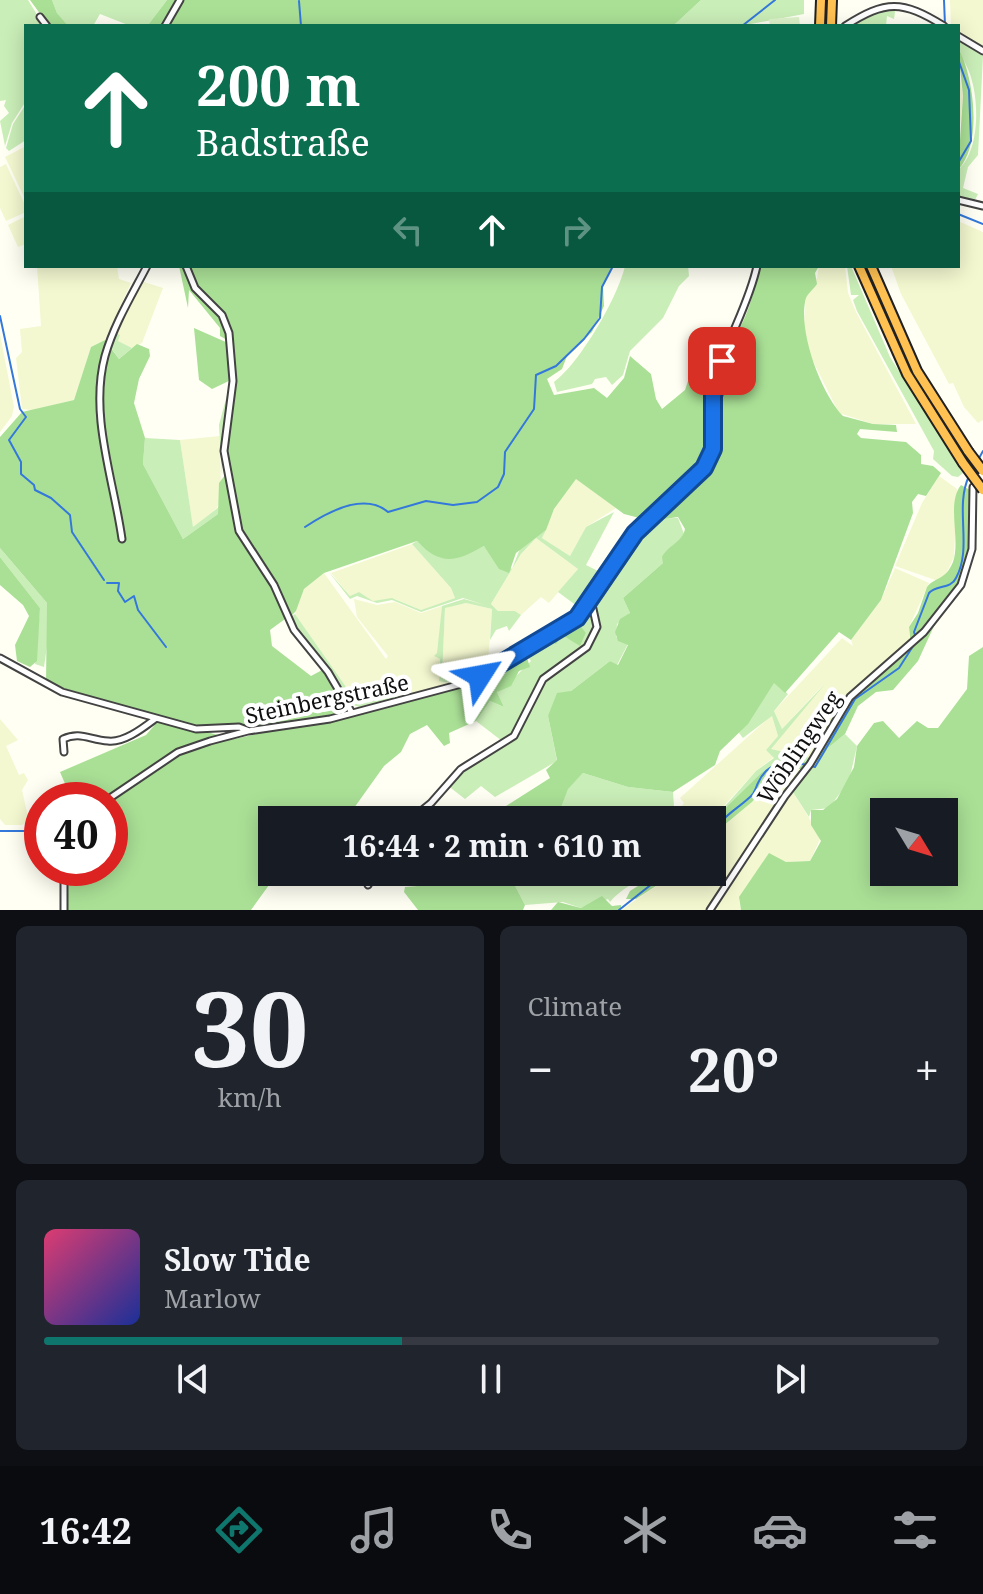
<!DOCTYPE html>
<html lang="en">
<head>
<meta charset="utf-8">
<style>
  body { margin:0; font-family:"Noto Serif",serif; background:#20242c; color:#f1f3f6; height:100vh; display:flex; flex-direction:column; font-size:30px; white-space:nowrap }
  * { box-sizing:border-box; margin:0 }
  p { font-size:26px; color:#9ea1a6 }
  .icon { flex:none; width:44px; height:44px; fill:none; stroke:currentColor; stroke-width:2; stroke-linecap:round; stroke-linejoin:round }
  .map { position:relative; height:910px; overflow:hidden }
  .sheet { display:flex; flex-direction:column; gap:16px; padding:16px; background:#0d0f14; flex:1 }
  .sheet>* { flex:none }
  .hud { position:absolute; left:24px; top:24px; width:936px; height:244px; border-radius:0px; box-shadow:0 4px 20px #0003; background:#0b6e4f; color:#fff; overflow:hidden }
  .needle { width:52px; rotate:128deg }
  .fabs { position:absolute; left:870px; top:798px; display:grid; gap:16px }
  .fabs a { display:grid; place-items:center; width:88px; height:88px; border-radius:0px; background:#171b24; box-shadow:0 4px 20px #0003; font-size:40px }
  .speed { position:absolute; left:24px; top:782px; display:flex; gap:16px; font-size:40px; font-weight:700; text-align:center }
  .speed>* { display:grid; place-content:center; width:104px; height:104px; border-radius:50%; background:#171b24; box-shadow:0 4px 20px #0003; line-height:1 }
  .speed .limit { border:12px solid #d22; background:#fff; color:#111 }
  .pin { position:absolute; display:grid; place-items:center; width:68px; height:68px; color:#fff; margin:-34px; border-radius:16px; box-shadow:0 4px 12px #0006 }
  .me { position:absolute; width:88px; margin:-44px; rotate:56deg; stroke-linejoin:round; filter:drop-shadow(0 0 6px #0008) }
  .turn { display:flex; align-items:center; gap:28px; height:168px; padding:0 40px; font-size:36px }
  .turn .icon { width:104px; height:104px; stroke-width:2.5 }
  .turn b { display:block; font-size:56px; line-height:68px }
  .lanes { display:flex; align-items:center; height:76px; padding:0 40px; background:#0003; justify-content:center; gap:40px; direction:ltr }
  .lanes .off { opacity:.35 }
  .big { font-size:60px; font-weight:700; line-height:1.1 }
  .sheet .tile { flex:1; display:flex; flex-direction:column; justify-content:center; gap:12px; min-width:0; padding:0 28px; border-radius:12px; background:#20242c }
  .sheet .dial { align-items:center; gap:0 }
  .dial b { font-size:104px; line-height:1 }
  .song { display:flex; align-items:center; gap:24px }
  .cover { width:96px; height:96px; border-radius:12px; background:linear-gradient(135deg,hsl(340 70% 55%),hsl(230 70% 35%)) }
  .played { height:8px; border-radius:4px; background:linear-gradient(90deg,#0f766e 40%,#363941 40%) }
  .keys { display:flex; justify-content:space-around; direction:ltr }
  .heat { display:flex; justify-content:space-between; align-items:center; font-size:44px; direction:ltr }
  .sheet .tiles { flex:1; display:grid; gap:16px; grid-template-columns:1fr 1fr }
  .tile:last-child { grid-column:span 2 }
  .trip { position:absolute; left:258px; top:806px; width:468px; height:80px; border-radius:0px; background:#171b24; box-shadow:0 4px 20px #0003; font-weight:700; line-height:80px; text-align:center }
  .tabs { display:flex; height:128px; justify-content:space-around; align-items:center; background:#090b0e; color:#9ea1a6 }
  .tabs .icon { width:56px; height:56px }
  .tabs .on { color:#0f766e }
  .tabs b { font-size:36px; color:#f1f3f6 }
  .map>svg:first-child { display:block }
</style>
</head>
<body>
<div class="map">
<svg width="983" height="910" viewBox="0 0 983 910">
  <rect width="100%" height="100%" fill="#fffff4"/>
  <path fill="#f4f8d0" d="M950,0H983V49L958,33V26H951Z
    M958,69L963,96L958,147Z
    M26,146V201L5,157Z
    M6,164L26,207V212L6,221L0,208V167Z
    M26,216V244L18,247L8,225Z
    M958,221L983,232V420L978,423L964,407L953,383L949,384L901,294L891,266H958Z
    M37,266H117L119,279L131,283L105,340L91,347L74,400L32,410L22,409L16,358L22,352L20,329L41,326Z
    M819,266H845L848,293L856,312L916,424H873L839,413L810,355L804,326L806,295L817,278Z
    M141,281L163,288L142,343L132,348L117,341L115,333Z
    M0,334L14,407L12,416L0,432Z
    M220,436L221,498L217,508L193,528L180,440Z
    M939,476L957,489L954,557L944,578L938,581L895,566L922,503Z
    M576,478L616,508L586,527L570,556L542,538L554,509Z
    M536,538L578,569L549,603L541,597L521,615L515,611H498L491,604L521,554Z
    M412,544L451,588L455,598L421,610L395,599L373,601L359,592L350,596L331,573Z
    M895,568L929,583L909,627L910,642L854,691L811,758L770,749L825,683L782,729L774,711L842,638L853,646L851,640L881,600Z
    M324,573L386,659L388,656L357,617L354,599L377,605L395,602L421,613L442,606L439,681L451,684L413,694L404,685L398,698L396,691L351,694L295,614L304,589Z
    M466,603L492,609L488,661L459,678H442L445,607Z
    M772,715L778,736L766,750L774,757L756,771L711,820H672L684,803L680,798Z
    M0,719L18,740L6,746L19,775L24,773L28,780L22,790L29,821L22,825H5L0,819Z
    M790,766L802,771L708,910H621L677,872H712L717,831L752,802L780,770Z
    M791,789L821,837L810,861L786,862L774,857L739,900L741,910H712Z"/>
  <path fill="#caeeb8" d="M0,0H28L44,26H26V101L12,123L5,146L0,121L9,113L4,106L6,100L0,101Z
    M52,0H167L148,25H128L100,14L93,26H67L57,13Z
    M701,0H804V14L740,26H673Z
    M896,4L894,19L887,16L886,26H850L877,8Z
    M958,40L983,56L978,155L968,167L963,188L978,194L974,202L958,198V170C979,152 979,106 972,81C969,66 958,54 958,40Z
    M26,104V140L9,151L6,148L13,124Z
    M625,266H688L689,276L679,286L663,318L630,351L623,375L612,385L606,377L595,379L592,384L557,392L554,382C580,363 618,297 625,266Z
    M847,266H851L890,357L963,473L958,477L952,476L933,459L934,451L857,311L853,300L859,295H851Z
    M115,333L120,335L118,341L132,348L119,359L110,346Z
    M231,380L223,436L222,476L219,425Z
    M145,438L180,440L193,527L219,507L218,514L183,539L143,464Z
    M614,512L586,565L604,574L581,609L558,592L578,569L536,538L521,554L491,604L498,611H515L521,615L509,631L507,626L496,630L490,640L492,609L466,603L445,608L442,678H459L488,661L495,662C476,674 461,687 439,681L440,659L434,656L437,653L442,606L464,599L485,605L463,598L421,612L392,600L377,603L357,596L350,599L328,571L350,596L359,592L373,601L392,598L421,610L455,598L451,588L412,544L417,541C437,564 460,559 484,546L512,569L521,546L546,530L542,538L570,556L586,527Z
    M678,518L684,534L663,563L623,598L630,613L617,624L616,637L628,644L617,665L610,661L571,691L548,716L557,761L495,797L481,786L465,799L447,785L457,774L514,736L544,680L592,643L598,620L593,600C613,568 635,515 678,518Z
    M0,548L47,603L48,639L44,667L35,664L40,608L0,557Z
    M588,607L595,627C584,654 560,658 541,678C524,696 524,726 502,741L476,721L490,701L504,707L497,692C512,681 517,675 531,661L526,655L538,647L543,651L550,641L562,635L580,645L586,633L567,627Z
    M295,614L351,694L364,689L367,692L373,687L378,691H397L398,698L359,707L351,704L289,618Z
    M774,682L788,694L774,711L782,729L825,684L771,749L811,758L808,764L802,759H782L761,773L712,821L756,771L774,758L766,750L778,736L772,716L743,738L739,733Z
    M845,734L857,746L849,781L829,808L811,810L809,817L791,789L814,760L819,761L828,748Z
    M583,773L628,787L673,792L674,807L667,820H556L567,789Z
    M514,872H644C634,886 621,888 610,902L608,899L581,908L563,902L525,905L510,876Z"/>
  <path fill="#aae096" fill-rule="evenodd" d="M30,0H52L57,13L68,26H49Z
    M167,0H178L163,26L148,25Z
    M182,0H701L673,26H167Z
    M958,47C974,77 983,144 958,170L963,96Z
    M179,266H184C194,298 224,309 227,340L220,336V328L189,290L188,308Z
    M188,266H612L603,286L604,306L592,332L567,356L562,369L547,379L554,395L594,388L607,398L624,378L630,356L651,374L656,399L662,409L685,390L690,375C738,352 749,314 760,266H819L815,273L817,284C814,289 808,293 806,298C797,329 821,394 843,416L873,424L896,425L897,432L860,429L857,434L861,438L906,442L921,455V464L933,466L941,473L926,496L918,494L912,502L913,513L881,600L851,640L839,632L785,693L774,683L748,724L720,751L715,765L673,792L628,787L583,773L568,789L556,820H484L550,778L546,770L557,760L548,716L557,693L571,691L610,661L618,665L628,645L618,641L615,632L620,619L630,613L623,598L663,563L662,557C668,545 682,543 685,529L678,517L651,521L624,514L576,479L554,509L546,530L516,553L509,573L499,569L484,546C456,562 440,566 417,541L324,573L304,589L296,611L289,618L280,593L243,536L238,520L226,457L235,381L229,324L199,291Z
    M194,328L228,343L231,380L212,389L199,380Z
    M105,340L119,359L137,344L149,349L150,356L139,379L134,403L145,438L143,464L183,539L218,514L219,483L225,475L239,537L272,586L285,619L270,630L272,646L311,676L324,669L352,713L249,729L239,724L197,727L46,683L47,603L0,548V437L22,412L74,400L91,347Z
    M961,485L970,490C969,525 974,555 957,587L961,590L934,626L918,661L893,690L876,692L858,706L845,734L828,748L819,762L814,760L851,699L911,646L909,627L918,613L927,587C936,576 945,581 953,562C961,539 946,504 961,485Z
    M0,557L40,608L37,661L30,667L17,661L15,645L29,616L23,605L0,585Z
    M579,624L586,633L580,646L562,635L556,644L549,641L543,651L538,647L526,655L530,667L519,671L511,686L497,692L504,707L490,701L476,721L449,733L450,743L444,746L427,725L410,734L401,752L384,766L354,808L321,820H272V872L277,874L251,910H66V868H110V800H72L60,772L146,735L159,720L234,739L443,693C492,678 532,641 579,624Z
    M983,647V910H741L739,897L769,853L786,862L810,861L821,841L811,825V810H823L837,799L854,767L857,746L874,723L883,721L899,738L917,721L928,728H938L967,689L969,656ZM884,812H944V872H884Z
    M782,759H802L808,764L803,770L790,766L780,770L752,802L717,831L712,852V821L761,773Z
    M431,872H514L510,876L525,905L523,910H418L404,892L405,887L418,886Z
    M660,872H677L636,899H626L630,891Z
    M602,896L612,906L621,905V910H551L558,902L581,908Z"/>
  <path fill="#def4cb" d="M799,17L800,26H770L769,19Z"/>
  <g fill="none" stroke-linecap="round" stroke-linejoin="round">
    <path stroke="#3378da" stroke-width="2" d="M944,0L945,25
      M299,1L301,26
      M742,26L775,0
      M958,59L969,90L971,141L958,163
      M958,214L983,224
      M0,316L20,409L26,417L9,440L21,462V474L34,485L35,490L51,498L70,515L72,532L104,580
      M978,460L983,451
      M305,527C326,513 364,492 388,512L426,501L453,505L477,502L498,487L504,474L505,452L534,409L536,375L556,366L584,339L600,318L602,287L613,266
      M107,583H119L118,591L125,602L134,596L138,610L166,647
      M916,638L914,632L929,593C936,585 951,589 956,578C973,547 954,508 969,476
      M0,831H31
      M712,839C720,816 734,812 750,797C756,792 755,788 759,781C771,757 794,761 815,767L855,699L899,668L915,643
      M619,910L667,872"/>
    <defs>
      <path id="minor" d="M40,17L47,26
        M165,26L180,0
        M845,26C886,0 902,0 944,26
        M958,36L983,51
        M958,200L983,206
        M186,266L195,288L222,315L229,333L233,381L224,451L239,531L274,585L294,630L328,672L352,713
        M122,539C114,481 89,415 105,356C114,324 132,295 147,266
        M0,658L62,692L196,729L239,727L247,730
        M64,752L63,739C80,731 90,740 108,741C124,743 143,728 155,719
        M107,800L178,752L210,741L248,731L330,719L469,682L577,618L628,542L708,461C717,444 711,421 713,401C717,353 747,313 757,266
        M410,820L431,803L461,769L514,736L543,679L587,647L597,627L591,600
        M368,885L375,872
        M64,910V868
        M710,910L785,796L810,764L850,697L924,632L961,585L972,549L973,487"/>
      <path id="highway" d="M820,26L821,0
        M831,26L832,0
        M859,266L907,374L963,463
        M871,266L917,371L968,451"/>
    </defs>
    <use href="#minor" stroke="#434343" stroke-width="9"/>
    <use href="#highway" stroke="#212121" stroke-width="12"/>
    <use href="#minor" stroke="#fff" stroke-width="5"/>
    <use href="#highway" stroke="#ffc152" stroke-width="8"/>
    <defs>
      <path id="highway-bridge" d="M968,451L983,471
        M963,463L983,490"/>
    </defs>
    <use href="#highway-bridge" stroke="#212121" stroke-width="12" stroke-linecap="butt"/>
    <use href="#highway-bridge" stroke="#ffc152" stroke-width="8"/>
  </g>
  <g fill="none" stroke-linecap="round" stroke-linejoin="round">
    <defs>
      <path id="route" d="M480,676L577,618L635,533L704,468L713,449V396L722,361"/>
    </defs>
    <use href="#route" stroke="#114b97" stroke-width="20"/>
    <use href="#route" stroke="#1a73e8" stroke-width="14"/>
  </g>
  <g text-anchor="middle" stroke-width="8" stroke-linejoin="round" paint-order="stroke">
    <g font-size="22" fill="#101010" stroke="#fff">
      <text transform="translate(327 699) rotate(-12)" y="8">Steinbergstraße</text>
      <text transform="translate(799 747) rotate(-56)" y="8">Wöblingweg</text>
    </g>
  </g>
</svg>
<div class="fabs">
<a><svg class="needle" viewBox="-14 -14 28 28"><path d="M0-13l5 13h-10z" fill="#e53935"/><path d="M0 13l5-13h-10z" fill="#9ea1a6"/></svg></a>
</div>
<div class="speed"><div class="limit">40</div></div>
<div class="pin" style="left:722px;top:361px;background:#d93025"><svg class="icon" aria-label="arrive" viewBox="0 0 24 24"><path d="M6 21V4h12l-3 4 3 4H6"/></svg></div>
<svg class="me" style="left:480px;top:676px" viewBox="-20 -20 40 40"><path d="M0-17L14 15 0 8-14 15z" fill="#1a73e8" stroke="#fff" stroke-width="4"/></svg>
<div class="trip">16:44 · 2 min · 610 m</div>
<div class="hud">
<div class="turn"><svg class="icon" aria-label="ahead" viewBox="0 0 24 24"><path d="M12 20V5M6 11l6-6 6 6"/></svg><div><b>200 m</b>Badstraße</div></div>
<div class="lanes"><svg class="icon off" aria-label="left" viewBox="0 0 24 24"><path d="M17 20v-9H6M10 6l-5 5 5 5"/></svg><svg class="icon" aria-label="ahead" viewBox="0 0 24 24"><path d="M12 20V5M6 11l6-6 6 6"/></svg><svg class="icon off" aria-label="right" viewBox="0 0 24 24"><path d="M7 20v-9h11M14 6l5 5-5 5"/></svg></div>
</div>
</div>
<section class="sheet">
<div class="tiles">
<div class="tile dial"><b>30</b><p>km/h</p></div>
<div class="tile"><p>Climate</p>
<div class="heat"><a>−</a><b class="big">20°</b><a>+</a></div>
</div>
<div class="tile">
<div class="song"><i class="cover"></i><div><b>Slow Tide</b><p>Marlow</p></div></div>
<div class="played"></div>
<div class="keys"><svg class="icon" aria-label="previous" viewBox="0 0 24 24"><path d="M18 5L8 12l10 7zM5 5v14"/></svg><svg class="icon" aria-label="pause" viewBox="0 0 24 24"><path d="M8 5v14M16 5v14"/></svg><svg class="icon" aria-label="next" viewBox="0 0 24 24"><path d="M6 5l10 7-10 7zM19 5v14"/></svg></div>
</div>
</div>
</section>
<nav class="tabs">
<b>16:42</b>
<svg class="icon on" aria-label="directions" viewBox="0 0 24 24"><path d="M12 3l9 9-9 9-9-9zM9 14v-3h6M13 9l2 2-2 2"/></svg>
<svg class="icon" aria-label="music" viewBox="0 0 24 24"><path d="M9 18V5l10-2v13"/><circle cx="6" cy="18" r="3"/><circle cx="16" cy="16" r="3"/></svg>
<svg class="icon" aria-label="phone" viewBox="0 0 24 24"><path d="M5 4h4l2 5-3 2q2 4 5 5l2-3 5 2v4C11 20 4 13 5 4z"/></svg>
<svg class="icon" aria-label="climate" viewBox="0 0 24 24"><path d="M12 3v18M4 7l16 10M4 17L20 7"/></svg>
<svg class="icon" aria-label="car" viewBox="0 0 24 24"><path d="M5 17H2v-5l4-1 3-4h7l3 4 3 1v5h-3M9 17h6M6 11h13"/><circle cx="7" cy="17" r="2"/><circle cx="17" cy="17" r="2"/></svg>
<svg class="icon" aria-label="filters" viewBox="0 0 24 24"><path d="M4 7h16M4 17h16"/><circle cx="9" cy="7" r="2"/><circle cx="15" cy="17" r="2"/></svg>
</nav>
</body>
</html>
